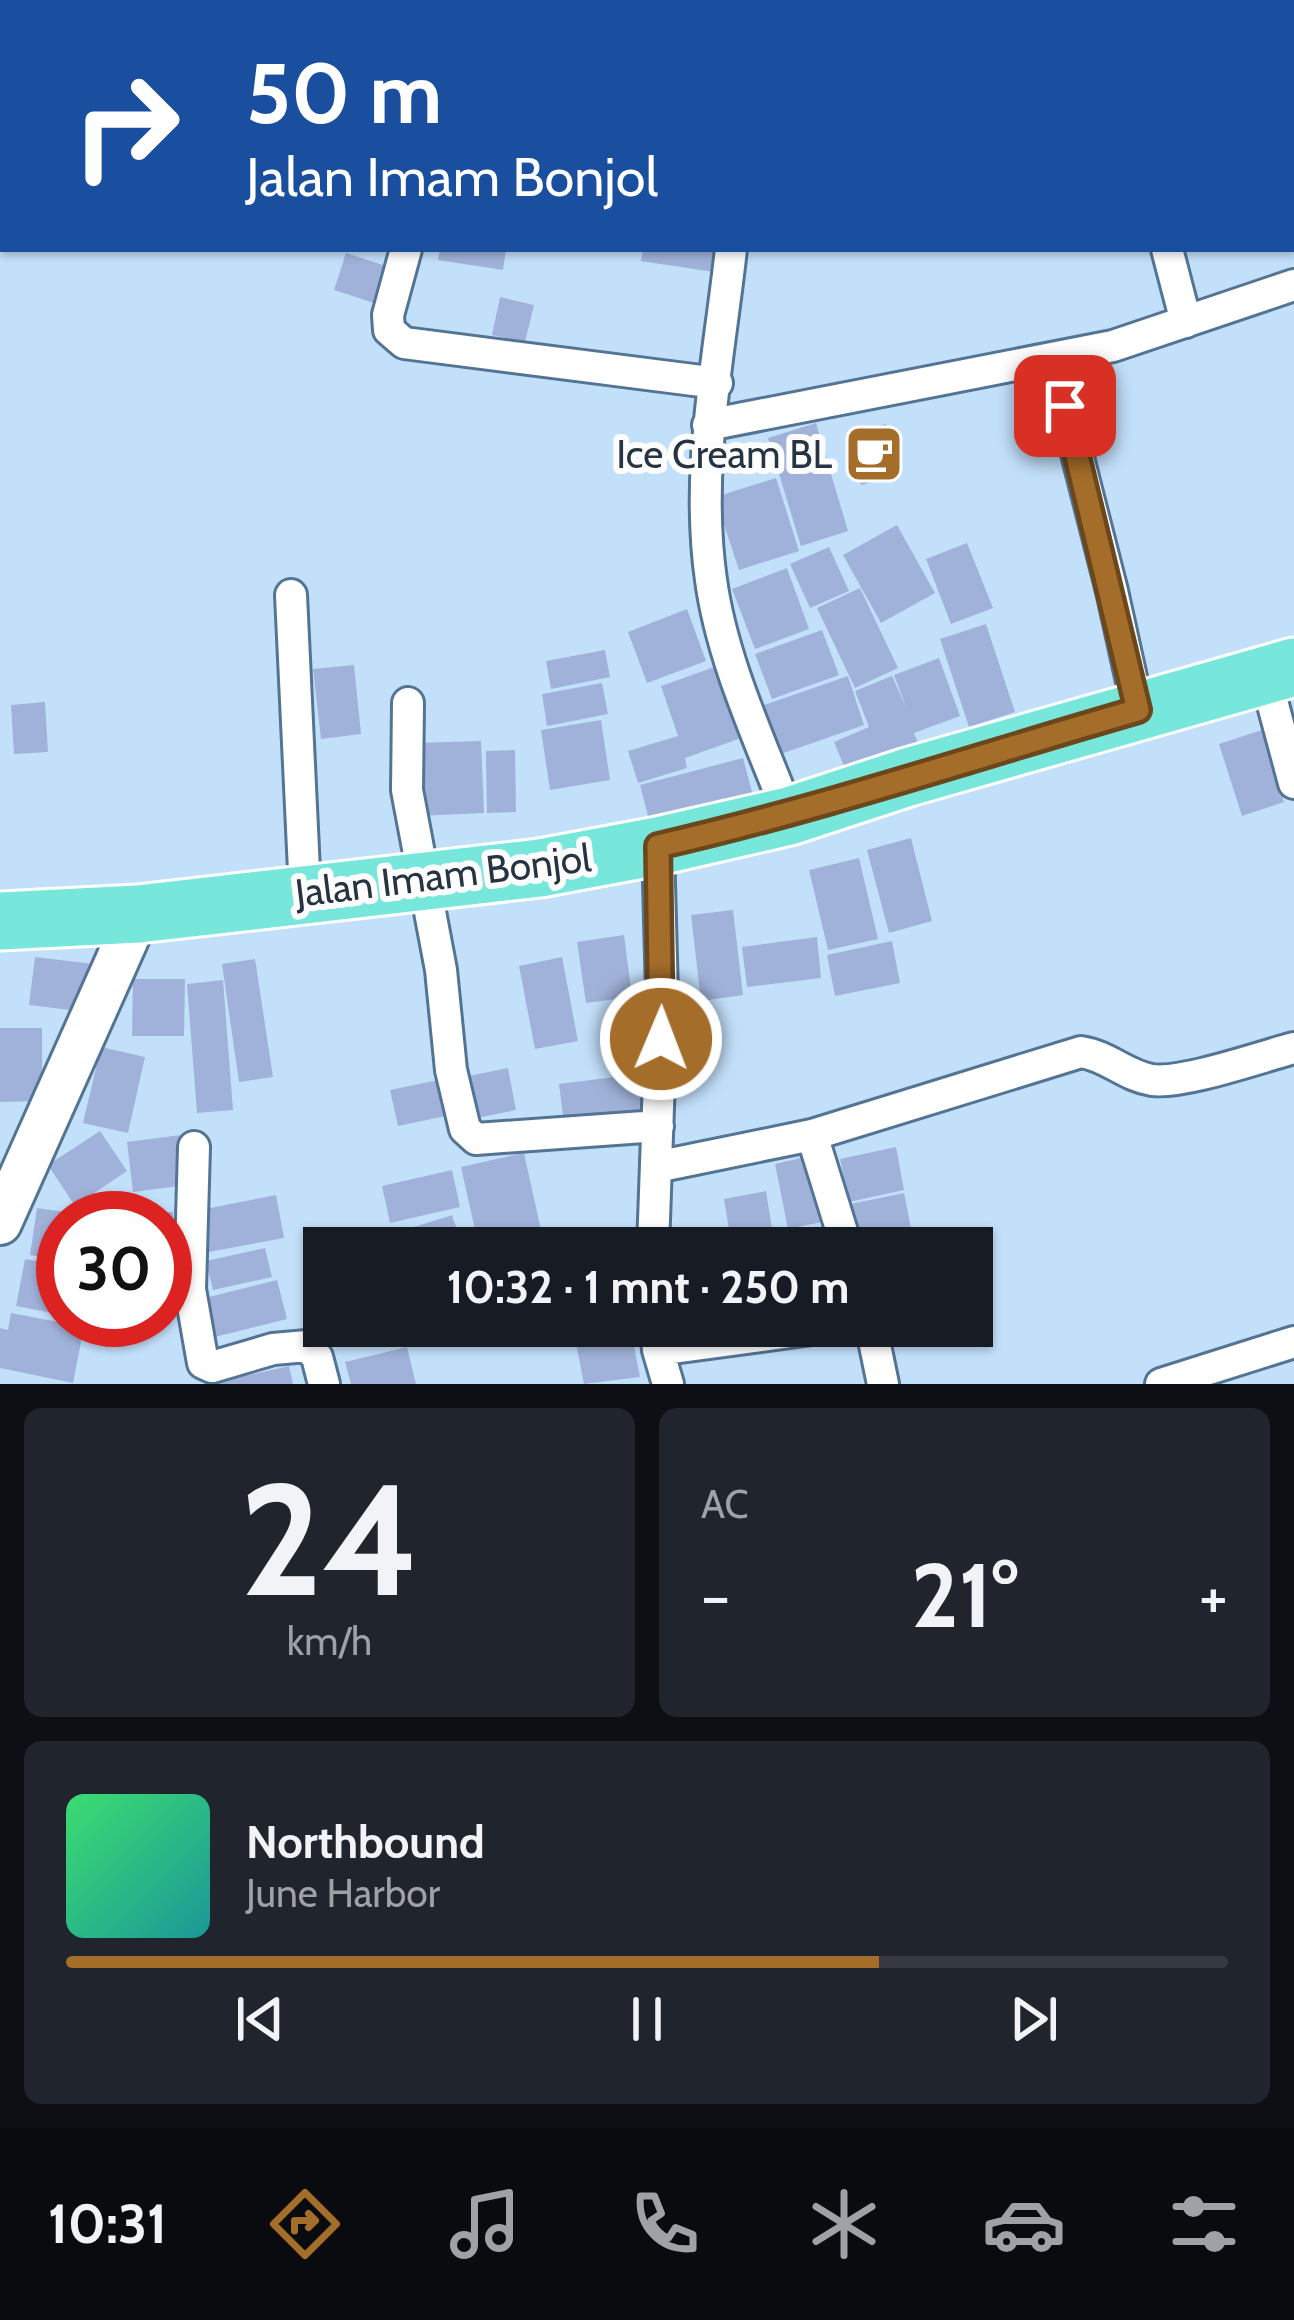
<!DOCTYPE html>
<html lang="id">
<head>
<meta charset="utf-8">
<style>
  body { margin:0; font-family:Cabin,sans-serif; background:#20242c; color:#f1f3f6; height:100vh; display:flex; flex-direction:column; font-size:45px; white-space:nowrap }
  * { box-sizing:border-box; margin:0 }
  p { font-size:39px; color:#9ea1a6 }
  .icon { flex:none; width:66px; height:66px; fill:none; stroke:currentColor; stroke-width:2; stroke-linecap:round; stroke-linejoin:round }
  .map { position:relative; height:1384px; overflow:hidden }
  .drawer { display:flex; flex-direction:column; gap:24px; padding:24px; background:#0d0f14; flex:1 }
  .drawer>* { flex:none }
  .guide { position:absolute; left:0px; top:0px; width:1296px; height:252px; box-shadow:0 3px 9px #0004; background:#1a4fa0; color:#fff; overflow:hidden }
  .speed { position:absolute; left:36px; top:1191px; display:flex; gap:24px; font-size:60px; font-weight:700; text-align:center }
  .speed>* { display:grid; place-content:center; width:156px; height:156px; border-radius:50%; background:#171b24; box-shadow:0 3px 9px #0004; line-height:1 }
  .speed .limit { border:18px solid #d22; background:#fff; color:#111 }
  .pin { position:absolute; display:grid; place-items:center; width:102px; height:102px; color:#fff; margin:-51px; border-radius:24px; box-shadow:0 6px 18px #0006 }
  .me { position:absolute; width:132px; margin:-66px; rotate:1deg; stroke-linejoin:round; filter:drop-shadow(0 0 9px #0008) }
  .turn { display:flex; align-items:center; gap:42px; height:252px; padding:0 48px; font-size:54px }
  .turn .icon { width:156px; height:156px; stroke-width:2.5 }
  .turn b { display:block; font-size:84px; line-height:102px }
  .big { font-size:90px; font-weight:800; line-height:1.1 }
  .drawer .tile { flex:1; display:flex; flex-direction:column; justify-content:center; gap:18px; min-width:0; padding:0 42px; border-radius:18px; background:#20242c }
  .drawer .dial { align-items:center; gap:0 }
  .dial b { font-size:156px; line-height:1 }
  .song { display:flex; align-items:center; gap:36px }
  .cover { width:144px; height:144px; border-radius:18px; background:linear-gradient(135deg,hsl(140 70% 55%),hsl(180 70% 35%)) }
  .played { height:12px; border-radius:6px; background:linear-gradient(90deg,#a56d2a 70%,#363941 70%) }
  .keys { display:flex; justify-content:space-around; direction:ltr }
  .heat { display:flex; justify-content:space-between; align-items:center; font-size:66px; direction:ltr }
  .drawer .tiles { flex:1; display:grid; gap:24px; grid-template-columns:1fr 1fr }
  .tile:last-child { grid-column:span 2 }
  .trip { position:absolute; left:303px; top:1227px; width:690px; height:120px; border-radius:0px; background:#171b24; box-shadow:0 3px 9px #0004; font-weight:800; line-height:120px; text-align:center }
  .dock { display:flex; height:192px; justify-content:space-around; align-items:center; background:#090b0e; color:#9ea1a6 }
  .dock .icon { width:84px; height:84px }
  .dock .active { color:#a56d2a }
  .dock b { font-size:54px; color:#f1f3f6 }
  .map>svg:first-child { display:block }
</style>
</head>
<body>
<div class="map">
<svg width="1294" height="1384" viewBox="0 0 1294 1384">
  <rect width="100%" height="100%" fill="#c3e0fb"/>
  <path fill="#a1b2da" d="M440,249H506L503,270L438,260Z
    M643,249H717L714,272L641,261Z
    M346,253L392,268L380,305L334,290Z
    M500,297L534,305L525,342L492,335Z
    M816,423L848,531L801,546L768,438Z
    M886,424L899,475L861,485L848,434Z
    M776,478L799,551L739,570L715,497Z
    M897,525L935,593L881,623L843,555Z
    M967,543L993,608L951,624L926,559Z
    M829,547L849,591L810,608L790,564Z
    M787,568L809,629L755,649L732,589Z
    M860,588L898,668L855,688L817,608Z
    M687,609L706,661L647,683L628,632Z
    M986,624L1015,712L969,727L940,639Z
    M822,630L839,675L772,699L755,654Z
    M605,650L610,677L551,689L546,661Z
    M939,658L960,716L914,733L922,753L849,778L834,742L869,727L855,691L892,676L906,707L894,675Z
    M354,665L361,734L321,739L313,669Z
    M720,665L744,737L685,758L687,768L638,783L628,751L678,736L661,686Z
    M848,676L864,725L778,755L761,706Z
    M602,683L608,714L547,726L542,694Z
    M45,702L48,752L14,754L11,705Z
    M601,720L610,780L550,790L541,730Z
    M1262,730L1284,802L1242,816L1219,744Z
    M481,741L484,813L418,816L415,743Z
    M515,750L516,812L487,813L486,751Z
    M743,758L755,803L652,831L640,785Z
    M911,838L932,921L889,933L867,850Z
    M859,858L878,939L828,950L809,870Z
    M733,910L743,995L701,1001L691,915Z
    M624,935L632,997L586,1003L577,942Z
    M817,937L821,978L747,987L742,947Z
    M892,941L900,983L835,996L827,955Z
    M35,957L93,964L87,1012L29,1005Z
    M562,957L578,1041L535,1049L519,966Z
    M255,959L273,1077L239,1082L222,964Z
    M133,979H185L184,1036H132Z
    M223,980L233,1110L197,1113L187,984Z
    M0,1028H42V1101L0,1102Z
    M101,1047L145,1057L128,1133L83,1123Z
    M508,1068L516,1110L472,1119L464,1077Z
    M638,1074L642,1113L564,1123L559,1084Z
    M448,1078L455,1114L398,1126L390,1090Z
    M100,1131L127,1171L75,1206L48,1165Z
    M181,1135L187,1185L133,1192L127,1142Z
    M896,1147L904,1190L849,1202L840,1159Z
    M524,1153L545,1248H479L461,1167Z
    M814,1155L827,1221L788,1229L775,1164Z
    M452,1170L460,1207L390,1223L382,1186Z
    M766,1191L775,1248H732L724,1199Z
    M904,1193L915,1248H883L879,1233L853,1238L846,1205Z
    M276,1195L284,1238L203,1253L195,1211Z
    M37,1208L87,1215L63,1218V1260L30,1255Z
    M173,1212V1253H165V1218H114V1214Z
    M452,1215L463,1248H414L408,1229Z
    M265,1248L272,1277L213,1290L206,1261Z
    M25,1259L63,1266V1315L16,1306Z
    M277,1280L287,1319L211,1338L201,1299Z
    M11,1313L84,1327L73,1383L0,1368V1328L8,1330Z
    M605,1326H630L640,1377L584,1384L574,1333Z
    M407,1347L416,1384H351L345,1362Z
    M289,1366L293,1384H218V1382Z"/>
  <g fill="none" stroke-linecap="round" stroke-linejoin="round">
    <defs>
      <path id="street" d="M950,0L951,3
        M1244,0L1248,3
        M770,3V0
        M1293,64L1294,66
        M406,249L388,315L389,330L404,343L717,383
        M731,249C719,359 695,469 711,580C722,661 760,740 789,816
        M1167,249L1186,322
        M1053,360L1112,591L1138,709
        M708,425L1113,346L1294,285
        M291,595L305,892
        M1265,675L1294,783
        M408,703L407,790L441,970L451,1070L465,1129L476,1139L658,1126
        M812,1135L847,1248
        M194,1147L190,1289L203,1363L212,1367L273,1349L307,1346L317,1357L324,1384
        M656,1167L812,1135L1081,1052C1108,1056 1126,1076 1152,1080C1184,1084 1260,1057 1294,1048
        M653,1248L662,995L658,846
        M656,1326L658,1350L668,1384
        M871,1326L883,1384
        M658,1350L834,1326
        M1161,1384L1294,1342"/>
      <path id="secondary" d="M0,1223L138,914"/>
      <path id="highway" d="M0,921L138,914L540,868L658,846L789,816L908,777L1294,667"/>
    </defs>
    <use href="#street" stroke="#537493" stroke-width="36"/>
    <use href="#secondary" stroke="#537493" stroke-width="48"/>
    <use href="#highway" stroke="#fff" stroke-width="63"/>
    <path stroke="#869db3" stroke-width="4.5" stroke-dasharray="3 9" stroke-linecap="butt" d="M171,0L180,3"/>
    <use href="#street" stroke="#fff" stroke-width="30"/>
    <use href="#secondary" stroke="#fff" stroke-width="42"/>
    <use href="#highway" stroke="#77e6db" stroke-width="57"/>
  </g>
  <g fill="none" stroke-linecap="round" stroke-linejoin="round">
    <defs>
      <path id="route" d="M661,1039L658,846C820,809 978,756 1138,710L1065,406"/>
    </defs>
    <use href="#route" stroke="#6b471b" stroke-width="30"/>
    <use href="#route" stroke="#a56d2a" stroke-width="21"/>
  </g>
  <defs>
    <symbol id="cafe-square" viewBox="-11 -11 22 22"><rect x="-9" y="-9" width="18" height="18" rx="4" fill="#a56d2a" stroke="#fdfdfd"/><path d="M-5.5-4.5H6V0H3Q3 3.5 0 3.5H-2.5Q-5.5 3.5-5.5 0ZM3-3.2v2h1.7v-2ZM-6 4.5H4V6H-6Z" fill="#fff"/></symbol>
  </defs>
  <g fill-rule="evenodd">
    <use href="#cafe-square" x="841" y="421" width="66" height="66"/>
  </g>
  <g text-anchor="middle" stroke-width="12" stroke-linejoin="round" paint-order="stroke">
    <g font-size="39" fill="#263442" stroke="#fdfdfd" text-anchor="end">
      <text x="832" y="468">Ice Cream BL</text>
    </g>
    <g font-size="39" fill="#263442" stroke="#fdfdfd">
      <text transform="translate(443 875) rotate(-7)" y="14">Jalan Imam Bonjol</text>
    </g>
  </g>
</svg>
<div class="speed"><div class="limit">30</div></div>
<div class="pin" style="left:1065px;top:406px;background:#d93025"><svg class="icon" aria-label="arrive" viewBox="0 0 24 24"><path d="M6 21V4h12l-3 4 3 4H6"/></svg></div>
<svg class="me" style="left:661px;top:1039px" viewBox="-20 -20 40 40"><circle r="17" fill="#a56d2a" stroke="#fff" stroke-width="3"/><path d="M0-11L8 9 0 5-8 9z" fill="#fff"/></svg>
<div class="trip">10:32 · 1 mnt · 250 m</div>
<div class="guide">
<div class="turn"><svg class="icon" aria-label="right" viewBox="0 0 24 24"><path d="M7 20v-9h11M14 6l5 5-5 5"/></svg><div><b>50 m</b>Jalan Imam Bonjol</div></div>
</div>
</div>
<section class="drawer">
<div class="tiles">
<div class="tile dial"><b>24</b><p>km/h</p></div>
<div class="tile"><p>AC</p>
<div class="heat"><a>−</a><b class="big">21°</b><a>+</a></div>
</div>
<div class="tile">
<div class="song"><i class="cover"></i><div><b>Northbound</b><p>June Harbor</p></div></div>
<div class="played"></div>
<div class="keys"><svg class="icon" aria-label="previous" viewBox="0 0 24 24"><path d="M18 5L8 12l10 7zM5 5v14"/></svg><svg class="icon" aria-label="pause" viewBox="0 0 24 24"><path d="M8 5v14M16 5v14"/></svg><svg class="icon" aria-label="next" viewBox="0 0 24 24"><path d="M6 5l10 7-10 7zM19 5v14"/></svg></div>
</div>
</div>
</section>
<nav class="dock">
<b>10:31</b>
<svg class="icon active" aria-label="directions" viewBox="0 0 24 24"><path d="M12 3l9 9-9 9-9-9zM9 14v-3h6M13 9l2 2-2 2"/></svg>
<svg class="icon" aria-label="music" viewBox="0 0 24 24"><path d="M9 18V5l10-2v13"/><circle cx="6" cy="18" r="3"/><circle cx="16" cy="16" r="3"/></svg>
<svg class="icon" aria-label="phone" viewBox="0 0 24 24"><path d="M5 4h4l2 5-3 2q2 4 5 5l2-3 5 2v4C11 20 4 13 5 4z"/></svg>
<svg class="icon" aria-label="climate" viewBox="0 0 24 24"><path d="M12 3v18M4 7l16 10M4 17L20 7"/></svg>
<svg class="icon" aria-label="car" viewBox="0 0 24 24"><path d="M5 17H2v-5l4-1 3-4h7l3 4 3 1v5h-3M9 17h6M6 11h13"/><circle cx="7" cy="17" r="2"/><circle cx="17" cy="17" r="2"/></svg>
<svg class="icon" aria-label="filters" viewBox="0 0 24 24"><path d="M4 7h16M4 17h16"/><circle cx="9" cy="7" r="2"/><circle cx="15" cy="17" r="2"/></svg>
</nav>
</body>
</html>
